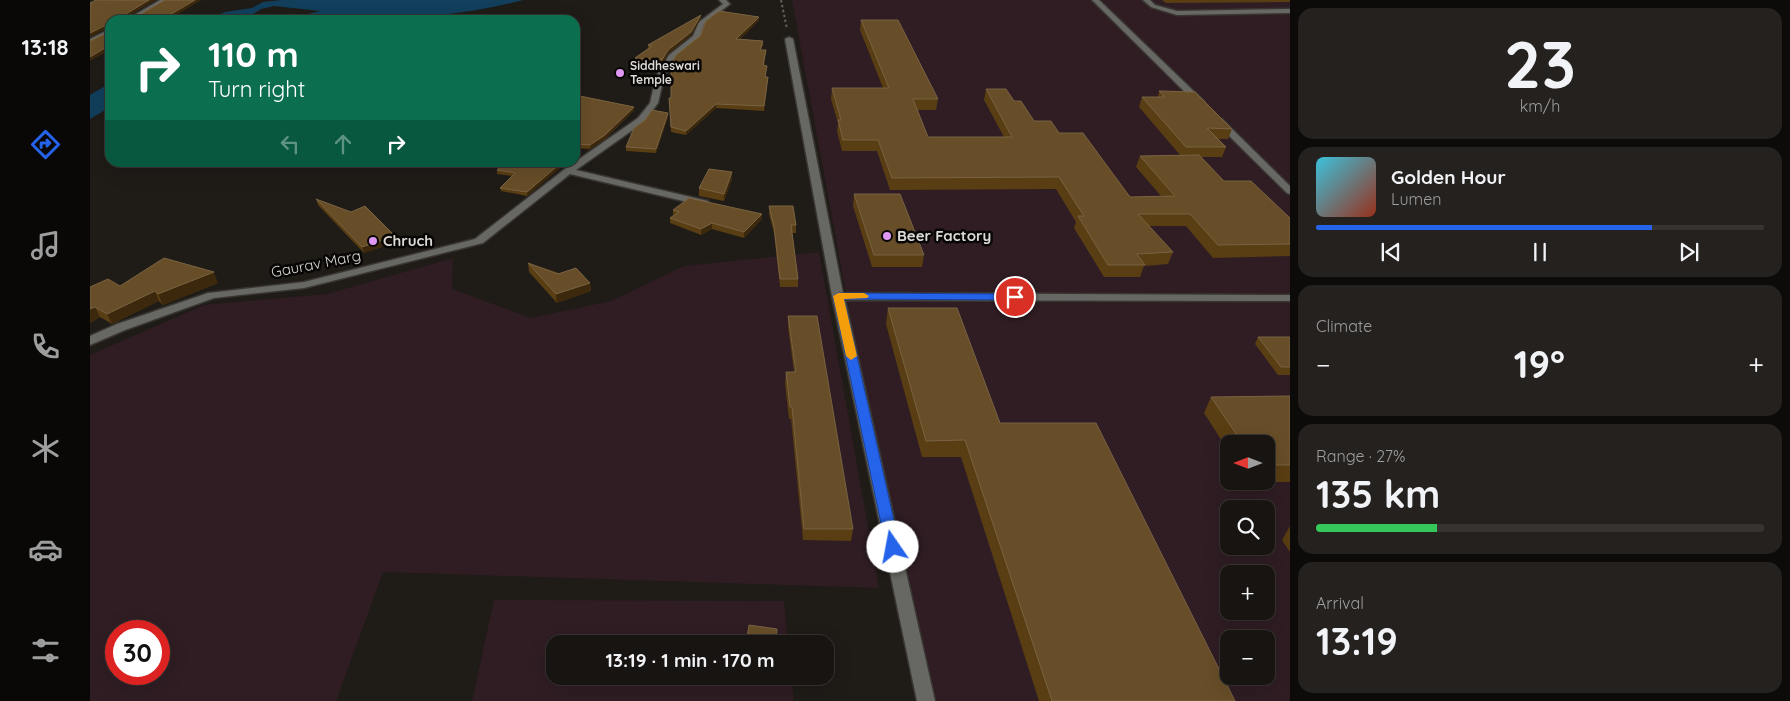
<!DOCTYPE html>
<html lang="en">
<head>
<meta charset="utf-8">
<style>
  body { margin:0; font-family:Quicksand,sans-serif; background:#24211f; color:#f1f3f6; height:100vh; display:flex; flex-direction:column; font-size:19px; white-space:nowrap }
  * { box-sizing:border-box; margin:0 }
  p { font-size:16px; color:#9e9e9f }
  .icon { flex:none; width:28px; height:28px; fill:none; stroke:currentColor; stroke-width:2; stroke-linecap:round; stroke-linejoin:round }
  .map { position:relative; flex:1; overflow:hidden }
  .drawer { display:flex; flex-direction:column; gap:8px; padding:8px; background:#0d0b09; width:500px }
  .drawer>* { flex:none }
  .guide { position:absolute; left:15px; top:15px; width:475px; height:152px; border-radius:15px; box-shadow:0 5px 20px #0002,0 0 0 1px #363331; background:#0b6e4f; color:#fff; overflow:hidden }
  .needle { width:32px; rotate:270deg }
  .buttons { position:absolute; left:1130px; top:435px; display:grid; gap:10px }
  .buttons a { display:grid; place-items:center; width:55px; height:55px; border-radius:10px; background:#171411; box-shadow:0 5px 20px #0002,0 0 0 1px #363331; font-size:25px }
  .speed { position:absolute; left:15px; top:620px; display:flex; gap:10px; font-size:25px; font-weight:700; text-align:center }
  .speed>* { display:grid; place-content:center; width:65px; height:65px; border-radius:50%; background:#171411; box-shadow:0 5px 20px #0002,0 0 0 1px #363331; line-height:1 }
  .speed .limit { border:8px solid #d22; background:#fff; color:#111 }
  .pin { position:absolute; display:grid; place-items:center; width:42px; height:42px; color:#fff; margin:-21px; border:2px solid #fff; border-radius:50%; box-shadow:0 1px 5px #0007 }
  .me { position:absolute; width:55px; margin:-28px; rotate:348deg; stroke-linejoin:round; filter:drop-shadow(0 0 4px #0008) }
  .turn { display:flex; align-items:center; gap:18px; height:105px; padding:0 20px; font-size:22px }
  .turn .icon { width:65px; height:65px; stroke-width:2.5 }
  .turn b { display:block; font-size:35px; line-height:42px }
  .lanes { display:flex; align-items:center; height:48px; padding:0 20px; background:#0003; justify-content:center; gap:25px; direction:ltr }
  .lanes .off { opacity:.35 }
  .big { font-size:38px; font-weight:700; line-height:1.1 }
  .drawer .widget { flex:1; display:flex; flex-direction:column; justify-content:center; gap:8px; min-width:0; padding:0 18px; border-radius:15px; background:#24211f }
  .drawer .dial { align-items:center; gap:0 }
  .dial b { font-size:65px; line-height:1 }
  .song { display:flex; align-items:center; gap:15px }
  .cover { width:60px; height:60px; border-radius:8px; background:linear-gradient(135deg,hsl(190 70% 55%),hsl(10 70% 35%)) }
  .played { height:5px; border-radius:2px; background:linear-gradient(90deg,#2563eb 75%,#363331 75%) }
  .keys { display:flex; justify-content:space-around; direction:ltr }
  .heat { display:flex; justify-content:space-between; align-items:center; font-size:28px; direction:ltr }
  .charge { height:8px; border-radius:4px; background:linear-gradient(90deg,#34c759 27%,#363331 0) }
  .trip { position:absolute; left:456px; top:635px; width:288px; height:50px; border-radius:15px; background:#171411; box-shadow:0 5px 20px #0002,0 0 0 1px #363331; font-weight:700; line-height:50px; text-align:center }
  main { display:flex; flex:1; min-height:0 }
  .menu { display:flex; flex-direction:column; width:90px; justify-content:space-around; align-items:center; background:#090807; color:#9e9e9f }
  .menu .icon { width:35px; height:35px }
  .menu .current { color:#2563eb }
  .menu b { font-size:22px; color:#f1f3f6 }
  .map>svg:first-child { display:block }
</style>
</head>
<body>
<main>
<nav class="menu">
<b>13:18</b>
<svg class="icon current" aria-label="directions" viewBox="0 0 24 24"><path d="M12 3l9 9-9 9-9-9zM9 14v-3h6M13 9l2 2-2 2"/></svg>
<svg class="icon" aria-label="music" viewBox="0 0 24 24"><path d="M9 18V5l10-2v13"/><circle cx="6" cy="18" r="3"/><circle cx="16" cy="16" r="3"/></svg>
<svg class="icon" aria-label="phone" viewBox="0 0 24 24"><path d="M5 4h4l2 5-3 2q2 4 5 5l2-3 5 2v4C11 20 4 13 5 4z"/></svg>
<svg class="icon" aria-label="climate" viewBox="0 0 24 24"><path d="M12 3v18M4 7l16 10M4 17L20 7"/></svg>
<svg class="icon" aria-label="car" viewBox="0 0 24 24"><path d="M5 17H2v-5l4-1 3-4h7l3 4 3 1v5h-3M9 17h6M6 11h13"/><circle cx="7" cy="17" r="2"/><circle cx="17" cy="17" r="2"/></svg>
<svg class="icon" aria-label="filters" viewBox="0 0 24 24"><path d="M4 7h16M4 17h16"/><circle cx="9" cy="7" r="2"/><circle cx="15" cy="17" r="2"/></svg>
</nav>
<div class="map">
<svg width="1200" height="701" viewBox="0 0 1200 701">
  <rect width="100%" height="100%" fill="#1f1b17"/>
  <path fill="#2f1d23" fill-rule="evenodd" d="M702,0H1200V701H831ZM1139,444H1176V481H1139ZM1139,509H1176V546H1139ZM1139,574H1176V611H1139ZM1139,639H1176V676H1139Z
    M729,252L789,588L293,572L246,701H0V355L114,305L237,294L363,258L362,289L441,318L521,301L594,266ZM26,631H69V674H26Z
    M404,600L694,601L698,644H465V676H701L704,701H382Z"/>
  <path fill="#113f5c" d="M191,0H433C355,21 275,20 195,20L230,11L184,6L171,9L160,16L145,20H115L135,12L162,8L173,2Z
    M20,83V107L0,119V95Z"/>
  <g fill="none" stroke-linecap="round" stroke-linejoin="round">
    <defs>
      <path id="minor" d="M70,0H78L44,20H36Z
        M629,0H636L640,4L614,24L609,39L585,58L574,77L568,103L554,122L486,170L618,201V205L614,206L480,174L393,243L214,288L124,298L35,330L0,345V336L27,324L118,293L214,282L385,239L475,169L548,118L560,103L566,77L579,55L603,36L609,22L633,4Z
        M1002,0H1009L1114,101V105H1108Z
        M1053,0H1060L1065,5L1087,11L1200,9V13L1087,15L1061,7Z
        M20,29V34L0,44V39Z
        M699,37L703,39L753,293L1200,295V301L755,300L845,701H827L742,296L695,39Z
        M1126,119H1132L1200,186V194L1197,193L1126,123Z"/>
    </defs>
    <use href="#minor" stroke="#393632" stroke-width="3"/>
    <path stroke="#635f5c" stroke-width="2" stroke-dasharray="2.5 2.5" stroke-linecap="butt" d="M691,0L697,29"/>
    <use href="#minor" fill="#676764" fill-rule="evenodd"/>
  </g>
  <path fill="#593d13" d="M1072,0H1200V2L1076,3Z
    M669,17V20L650,39L673,41V45L671,50H676L674,66H677L675,77H678L674,111L626,108L596,135L581,132L579,98H581Z
    M611,18L601,35L578,54L572,64L545,61V58L559,48H558V45Z
    M771,20L848,99L846,110H827L838,137H914L894,100L896,89L924,101L944,121L969,133L1040,197L1071,196L1046,167L1050,156L1090,155L1049,107L1052,97H1068L1069,91L1142,129L1138,139H1127L1136,147L1132,157H1111L1134,181L1200,218V256L1123,258L1096,226H1059L1083,252L1078,264L1054,266L1050,277H1014L984,228L986,222L966,189L800,190L787,151H752L747,131L748,123L741,99L742,88H793L770,30Z
    M485,95L544,110L515,139L500,149L485,148Z
    M578,113V117L566,153L536,151V147Z
    M477,162L437,196L411,191L410,188L422,176L407,174V170Z
    M642,179L634,201L609,196V188Z
    M764,194L834,255L832,267H782L763,206Z
    M226,199L305,236L306,242L274,253L228,205Z
    M679,206L706,225V233H702L708,279V287H690L684,233L679,214Z
    M583,210L672,214V219L654,238L622,229L611,235L580,223V218L584,215H583Z
    M438,263L500,283L501,291L467,303L439,272Z
    M128,283L73,305L69,301L22,324L10,317L0,323V287L30,286Z
    M798,308L910,423L1145,701H949L871,457H832L796,324Z
    M698,316L763,529L761,541L713,540L701,419H699L695,384L696,372H704L698,327Z
    M1168,337H1200V375H1188L1165,344Z
    M1200,396V482H1158L1176,481V444H1139V452L1114,413L1121,397Z
    M1200,526V552L1192,540Z"/>
  <path fill="#3c280c" d="M59,0H66L35,18H33L34,15Z
    M105,0H111L78,20H71Z
    M611,15V18L601,35L578,54L572,64V60L578,50Z
    M669,17V20L646,43V39Z
    M18,24L19,27L0,37V33Z
    M20,45V50L0,61V57Z
    M626,104V108L596,135V131Z
    M544,107V110L515,139L500,149V145Z
    M578,113V117L566,153V149Z
    M472,162H477L437,196V192Z
    M642,172V179L634,201V194Z
    M672,214V219L654,238V232Z
    M622,223V229L611,235V229Z
    M305,236L306,242L274,253L272,247Z
    M124,272L128,283L73,305L68,294Z
    M500,283L501,291L467,303L466,294Z
    M65,291L69,301L22,324L17,314Z
    M5,307L10,317L0,323V309Z"/>
  <path fill="#674e28" stroke="#796343" d="M6,0H59L34,15L33,18H44L75,0H105L71,20H20V24H18L0,33V3Z
    M629,11L669,17L646,39L673,41L670,50H676L673,65L677,66L675,77H678L674,106L626,104L596,131L581,127L579,98H581V64L586,55L610,36L616,21Z
    M611,15L601,32L578,50L572,60L545,58L562,46L558,45Z
    M771,20H808L848,99H823L838,137H922L896,89H916L924,101H931L944,121H961L969,133H993L1040,197L1085,196L1050,156L1109,155L1134,181H1161L1200,218V244L1128,245L1100,214H1048L1083,252L1047,254L1055,265H1018L988,216H994L969,177L802,178L788,140H753L748,120H751L742,88H799Z
    M20,26V45L0,57V41L19,32Z
    M1069,91L1105,92L1142,129L1117,128L1136,147H1096L1052,97H1075Z
    M485,95L544,107L515,135L500,145L485,144Z
    M562,110L578,113L566,149L536,147L544,128L555,120Z
    M414,162H472L437,192L410,188L425,173L407,170Z
    M619,169L642,172L634,194L609,188Z
    M764,194H810L834,255H784Z
    M599,198L672,214L654,232L622,223L611,229L580,218L589,212L583,210Z
    M226,199L261,212L275,206L305,236L272,247Z
    M679,206H703L706,225H701L708,279H690L684,226Z
    M74,258L124,272L68,294L65,291L17,314L5,307L0,309V287L18,279L30,286Z
    M438,263L468,274L486,268L500,283L466,294Z
    M798,308H867L910,423H1006L1145,701H962L875,440L836,441Z
    M698,316H727L763,529H714L702,407H700L696,372H706Z
    M1168,337H1200V367H1191Z
    M1200,396V465H1176V444H1153L1121,397Z
    M659,625L687,629L686,644H656Z"/>
  <path fill="#2563eb" stroke="#184099" d="M748,293L925,294L930,297L925,300L754,299L810,547L808,551H798L796,547L743,296Z"/>
  <path fill="#f59e0b" d="M774,293L779,296L777,298L754,299L767,356L761,360L756,356L743,296L748,293Z"/>
  <g fill="#df98f1" stroke="#080605" stroke-width="2">
    <circle cx="530" cy="73" r="5"/>
    <circle cx="797" cy="236" r="5"/>
    <circle cx="283" cy="241" r="5"/>
  </g>
  <g text-anchor="middle" stroke-width="5" stroke-linejoin="round" paint-order="stroke">
    <g font-size="12" font-weight="bold" fill="#dcd9d6" stroke="#080605" text-anchor="start">
      <text x="540" y="70">Siddheswari<tspan x="540" dy="14">Temple</tspan></text>
    </g>
    <g font-size="15" font-weight="bold" fill="#dcd9d6" stroke="#080605" text-anchor="start">
      <text x="807" y="241">Beer Factory</text>
      <text x="293" y="246">Chruch</text>
    </g>
    <g font-size="15" fill="#dcd9d6" stroke="#080605">
      <text transform="translate(226 264) rotate(-11)" y="5">Gaurav Marg</text>
    </g>
  </g>
</svg>
<div class="buttons">
<a><svg class="needle" viewBox="-14 -14 28 28"><path d="M0-13l5 13h-10z" fill="#e53935"/><path d="M0 13l5-13h-10z" fill="#9e9e9f"/></svg></a>
<a><svg class="icon" aria-label="search" viewBox="0 0 24 24"><circle cx="10" cy="10" r="6"/><path d="M15 15l6 6"/></svg></a>
<a>+</a>
<a>−</a>
</div>
<div class="speed"><div class="limit">30</div></div>
<div class="pin" style="left:925px;top:297px;background:#d93025"><svg class="icon" aria-label="arrive" viewBox="0 0 24 24"><path d="M6 21V4h12l-3 4 3 4H6"/></svg></div>
<svg class="me" style="left:803px;top:547px" viewBox="-20 -20 40 40"><circle r="19" fill="#fff"/><path d="M0-13L10 11 0 6-10 11z" fill="#2563eb"/></svg>
<div class="trip">13:19 · 1 min · 170 m</div>
<div class="guide">
<div class="turn"><svg class="icon" aria-label="right" viewBox="0 0 24 24"><path d="M7 20v-9h11M14 6l5 5-5 5"/></svg><div><b>110 m</b>Turn right</div></div>
<div class="lanes"><svg class="icon off" aria-label="left" viewBox="0 0 24 24"><path d="M17 20v-9H6M10 6l-5 5 5 5"/></svg><svg class="icon off" aria-label="ahead" viewBox="0 0 24 24"><path d="M12 20V5M6 11l6-6 6 6"/></svg><svg class="icon" aria-label="right" viewBox="0 0 24 24"><path d="M7 20v-9h11M14 6l5 5-5 5"/></svg></div>
</div>
</div>
<section class="drawer">
<div class="widget dial"><b>23</b><p>km/h</p></div>
<div class="widget">
<div class="song"><i class="cover"></i><div><b>Golden Hour</b><p>Lumen</p></div></div>
<div class="played"></div>
<div class="keys"><svg class="icon" aria-label="previous" viewBox="0 0 24 24"><path d="M18 5L8 12l10 7zM5 5v14"/></svg><svg class="icon" aria-label="pause" viewBox="0 0 24 24"><path d="M8 5v14M16 5v14"/></svg><svg class="icon" aria-label="next" viewBox="0 0 24 24"><path d="M6 5l10 7-10 7zM19 5v14"/></svg></div>
</div>
<div class="widget"><p>Climate</p>
<div class="heat"><a>−</a><b class="big">19°</b><a>+</a></div>
</div>
<div class="widget"><p>Range · 27%</p><b class="big">135 km</b><div class="charge"></div></div>
<div class="widget"><p>Arrival</p><b class="big">13:19</b></div>
</section>
</main>
</body>
</html>
